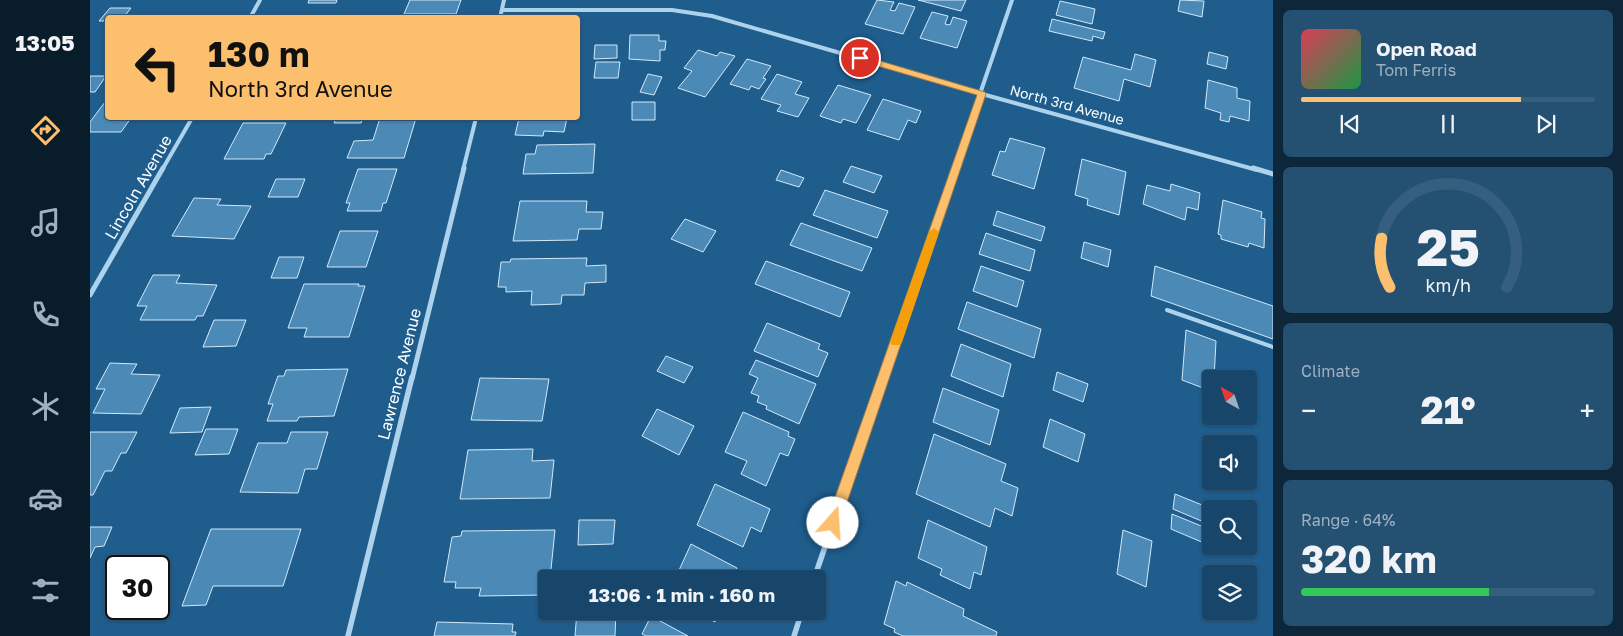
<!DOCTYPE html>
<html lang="en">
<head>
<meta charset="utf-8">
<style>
  body { margin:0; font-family:"Golos Text",sans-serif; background:#245072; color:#f1f3f6; height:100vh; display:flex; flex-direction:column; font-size:19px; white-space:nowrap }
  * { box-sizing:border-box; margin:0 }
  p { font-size:16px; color:#9eb1c1 }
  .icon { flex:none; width:28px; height:28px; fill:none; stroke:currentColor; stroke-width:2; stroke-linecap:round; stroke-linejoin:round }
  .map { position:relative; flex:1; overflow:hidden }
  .sheet { display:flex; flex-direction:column; gap:10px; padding:10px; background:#0d263a; width:350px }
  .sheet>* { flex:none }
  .banner { position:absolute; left:15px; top:15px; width:475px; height:105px; border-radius:5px; box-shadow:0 1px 4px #0004,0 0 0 1px #365e7e; background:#fbbf6d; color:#111; overflow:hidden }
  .needle { width:32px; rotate:320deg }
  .fabs { position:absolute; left:1112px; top:370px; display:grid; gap:10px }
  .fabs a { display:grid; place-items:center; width:55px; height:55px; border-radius:5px; background:#17466a; box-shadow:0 1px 4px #0004,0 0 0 1px #365e7e; font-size:25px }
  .speed { position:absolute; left:15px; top:555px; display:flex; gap:10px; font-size:25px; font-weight:700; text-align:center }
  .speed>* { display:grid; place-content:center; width:65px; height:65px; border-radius:50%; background:#17466a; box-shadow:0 1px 4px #0004,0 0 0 1px #365e7e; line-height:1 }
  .speed .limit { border:2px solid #111; border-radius:8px; background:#fff; color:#111 }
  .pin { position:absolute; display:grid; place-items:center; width:42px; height:42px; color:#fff; margin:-21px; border:2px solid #fff; border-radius:50%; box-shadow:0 1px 5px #0007 }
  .me { position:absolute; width:55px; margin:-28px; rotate:19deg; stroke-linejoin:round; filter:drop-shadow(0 0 4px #0008) }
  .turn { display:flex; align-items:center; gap:18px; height:105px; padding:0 20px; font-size:22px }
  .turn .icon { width:65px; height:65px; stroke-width:2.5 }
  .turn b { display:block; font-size:35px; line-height:42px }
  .big { font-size:38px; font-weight:700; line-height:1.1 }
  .sheet .card { flex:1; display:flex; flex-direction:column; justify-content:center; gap:8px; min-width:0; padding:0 18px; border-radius:8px; background:#245072 }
  .sheet .dial { align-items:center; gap:0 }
  .dial svg { height:130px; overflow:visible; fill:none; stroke:#365e7e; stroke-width:7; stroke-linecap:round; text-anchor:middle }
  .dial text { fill:#f1f3f6; stroke:none }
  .song { display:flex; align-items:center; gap:15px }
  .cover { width:60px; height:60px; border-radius:8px; background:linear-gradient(135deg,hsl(350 70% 55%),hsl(140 70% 35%)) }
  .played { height:5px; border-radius:2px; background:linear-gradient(90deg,#fbbf6d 75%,#365e7e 75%) }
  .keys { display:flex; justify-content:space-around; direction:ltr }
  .heat { display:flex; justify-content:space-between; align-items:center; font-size:28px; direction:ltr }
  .charge { height:8px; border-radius:4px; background:linear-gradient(90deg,#34c759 64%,#365e7e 0) }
  .trip { position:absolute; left:448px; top:570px; width:288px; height:50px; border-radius:5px; background:#17466a; box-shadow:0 1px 4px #0004,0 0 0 1px #365e7e; font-weight:700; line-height:50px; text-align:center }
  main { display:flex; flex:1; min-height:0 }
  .tabs { display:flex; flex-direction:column; width:90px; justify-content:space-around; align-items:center; background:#091c2a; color:#9eb1c1 }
  .tabs .icon { width:35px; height:35px }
  .tabs .selected { color:#fbbf6d }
  .tabs b { font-size:22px; color:#f1f3f6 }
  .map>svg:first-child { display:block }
</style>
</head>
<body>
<main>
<nav class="tabs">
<b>13:05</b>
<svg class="icon selected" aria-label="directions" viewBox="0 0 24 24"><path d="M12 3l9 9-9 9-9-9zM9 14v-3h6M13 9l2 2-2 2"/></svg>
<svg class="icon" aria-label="music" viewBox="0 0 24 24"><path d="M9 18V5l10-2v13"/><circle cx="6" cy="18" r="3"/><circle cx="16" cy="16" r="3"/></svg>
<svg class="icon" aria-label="phone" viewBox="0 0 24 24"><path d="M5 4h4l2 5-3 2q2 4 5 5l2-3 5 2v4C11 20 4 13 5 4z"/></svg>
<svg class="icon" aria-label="climate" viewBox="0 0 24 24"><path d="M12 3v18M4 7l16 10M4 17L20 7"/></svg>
<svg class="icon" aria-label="car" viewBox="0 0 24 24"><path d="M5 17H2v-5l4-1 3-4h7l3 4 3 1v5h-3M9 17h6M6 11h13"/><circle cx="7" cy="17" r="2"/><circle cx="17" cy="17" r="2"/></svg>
<svg class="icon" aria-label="filters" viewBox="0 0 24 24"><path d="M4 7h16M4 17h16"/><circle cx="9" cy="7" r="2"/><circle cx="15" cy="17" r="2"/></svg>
</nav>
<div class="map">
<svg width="1183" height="636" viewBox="0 0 1183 636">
  <rect width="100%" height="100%" fill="#1f5d8d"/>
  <path fill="#4b89b7" stroke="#d2e9f9" d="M219,0H247L246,3H218Z
    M320,0H371L366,14H314Z
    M787,0L804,2L800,10L805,11L809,3L825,7L813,34L775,24Z
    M828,0H876L871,11Z
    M1090,0L1114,1L1112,17L1088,11Z
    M970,1L1005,9L1002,24L966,15Z
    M20,8H41L33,18H18V21H9Z
    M842,12L858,16L855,24L860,25L863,17L877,21L867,48L830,38Z
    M962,19L1015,32L1013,39L1003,36L1002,41L959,31Z
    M540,35H569V41H576L575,50H570V61L539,59Z
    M505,45H527V58L504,59Z
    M608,50L627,56L630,52L645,56L615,97L588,88L602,71L594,68Z
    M1119,52L1138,57L1136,69L1117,64Z
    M1045,54L1066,60L1060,87L1034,79L1029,101L984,88L993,57L1041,70Z
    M657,59L681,66L673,78L676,79L669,89L661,86L659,90L640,84Z
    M506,62H530L528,78H504Z
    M558,74L572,77L564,95L550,92Z
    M687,74L712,82L705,94L719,98L708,117L687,111L691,105L671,99Z
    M0,76H16L5,92H0Z
    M1118,80L1147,88V98L1160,101L1159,121L1140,116L1139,122L1130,120L1131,113L1115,108Z
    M748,85L781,95L766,123L753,119L751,123L730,116Z
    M18,98V118H41L31,132H0V122Z
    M793,99L831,111L826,123L818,120L809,140L777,130Z
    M542,102H565V120H542Z
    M246,118H273L271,123H244Z
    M290,118H326L314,158H257L264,141L283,140Z
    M429,118H477L474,132L454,131L453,136L425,135Z
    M153,123H196L181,154H176L174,159H134Z
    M920,138L955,148L944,189L902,175L910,151L915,152Z
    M505,144L503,173L433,174L436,154H445L447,145Z
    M992,159L1036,172L1029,215L997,205L998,199L985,195Z
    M761,166L792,176L784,193L753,182Z
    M268,169H307L296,203H293L291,211H257L260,203H256Z
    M691,170L714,178L709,187L686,180Z
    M186,179H215L208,197H178Z
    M1081,184L1110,193L1108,210L1097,207L1095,220L1053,204L1057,185L1080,191Z
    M735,190L798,211L787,238L723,215Z
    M104,198L131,199L127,205L161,206L144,239L82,236Z
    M1133,200L1172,212L1171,218L1175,219L1174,248L1159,243L1158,247L1131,239V235L1128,234Z
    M430,201H497L496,212H513L511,229H489L487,240L423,241Z
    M907,211L955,227L951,241L903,225Z
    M595,219L626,231L613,252L581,239Z
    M711,223L782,248L772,271L700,245Z
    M250,231H288L276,267H237Z
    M896,233L945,250L940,271L889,254Z
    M994,242L1021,250L1018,267L991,258Z
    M189,257H214L207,278H181Z
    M497,258L496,266L516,265V282L495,283L494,295H472L471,304L441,305L442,291L416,292V287H408L411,262H420L421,259Z
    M676,261L760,292L750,317L665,284Z
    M891,266L934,281L927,307L883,291Z
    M1065,266L1183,306V339L1061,296Z
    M63,275H90L86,283L127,285L113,316H107L105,320H50L57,306H47Z
    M214,284H269L268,286H275L259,337H214L217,328H198Z
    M877,302L951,329L944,358L868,329Z
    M124,320H156L146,346L113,347Z
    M677,323L730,344L728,349L738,353L728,377L664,351Z
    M1096,330L1126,341L1124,379H1121V391L1092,380Z
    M871,344L921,364L913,397L861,376Z
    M576,356L603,367L594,383L567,371Z
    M666,360L726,384L709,424L676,409L677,406L667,402L669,396L661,393L668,378L659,374Z
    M20,363L47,364L41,374L70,375L51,414L3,413L15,389H6Z
    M258,369L244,416L209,417L207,421H177L183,404H178L188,376H194L196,370Z
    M967,372L998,384L993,402L963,390Z
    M390,378L459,379L452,421L381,420Z
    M853,388L909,410L900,445L843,422Z
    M121,407L112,432L80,433L90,408Z
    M567,409L604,426L589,455L552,436Z
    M653,412L699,432L698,436L705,439L698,456L690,453L676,486L651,474L657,461L635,452Z
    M960,419L995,434L988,462L953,447Z
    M116,429H148L139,454L105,455Z
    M0,432H47L36,453H31L22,471H15L3,495H0Z
    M201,432H238L227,469H215L208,493L150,492L168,443H197Z
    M844,434L916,464L911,481L928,488L922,516L905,508L900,527L826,494Z
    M443,449L442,461L464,460L460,498L370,499L378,450Z
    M625,484L680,509L671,532L661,527L653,547L607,525Z
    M1085,494L1122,509L1121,525L1083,509Z
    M1082,514L1121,530V546L1081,529Z
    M489,520H525L523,544L488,545Z
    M838,520L897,547L891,575L884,572L880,589L850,575L852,569L828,558Z
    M0,527H22L14,546L5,547L0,558Z
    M121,529H211L193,586H123L116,605L92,606Z
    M465,530L460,579H456V595L389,596L391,588H365L366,582H354L362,537L371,536L372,531Z
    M1033,530L1062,541L1056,587L1027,574Z
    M601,544L647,568L645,572L654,579H585Z
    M806,581L816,586L817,582L874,609L873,616L907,632L906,636H813L804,632L805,629L794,624Z
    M487,611H526L525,636H485Z
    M605,611H629L625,622Z
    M561,616L598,636H556L552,634Z
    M347,622L423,624L422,632H426L425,636H344Z"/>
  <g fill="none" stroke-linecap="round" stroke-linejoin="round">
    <path stroke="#add2ec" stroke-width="4" d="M1077,310L1183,347"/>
    <path stroke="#add2ec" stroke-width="4" d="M412,10H582L622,16L892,94L1167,170
      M160,18L170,0
      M410,18L414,0
      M72,170L102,118
      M373,170L386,118
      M864,170L922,0"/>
    <path stroke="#add2ec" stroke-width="5" d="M1163,168L1183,174
      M0,295L73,168
      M322,379L374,168
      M793,379L864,168"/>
    <path stroke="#add2ec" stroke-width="5.5" d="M724,579L793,377
      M258,636L322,377
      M704,636L712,611"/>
  </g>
  <path fill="#fbbf6d" stroke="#a37c47" d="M770,55L895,92L896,94L750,523L748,528L743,530L738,528L736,523L887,95L767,60L766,58Z"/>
  <path fill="#f59e0b" d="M844,228L849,232L812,342L810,345H802L800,342L839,232Z"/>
  <g text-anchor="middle" stroke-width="5" stroke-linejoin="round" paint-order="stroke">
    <g font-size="14" fill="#fff" stroke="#1f5d8d">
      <text transform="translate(977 105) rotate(15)" y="5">North 3rd Avenue</text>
    </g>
    <g font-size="16" fill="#fff" stroke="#1f5d8d">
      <text transform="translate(48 187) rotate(-60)" y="6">Lincoln Avenue</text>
      <text transform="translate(309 374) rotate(-76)" y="6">Lawrence Avenue</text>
    </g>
  </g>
</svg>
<div class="fabs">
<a><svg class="needle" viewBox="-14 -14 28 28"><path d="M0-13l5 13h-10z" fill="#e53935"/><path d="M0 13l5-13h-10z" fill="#9eb1c1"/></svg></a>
<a><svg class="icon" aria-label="sound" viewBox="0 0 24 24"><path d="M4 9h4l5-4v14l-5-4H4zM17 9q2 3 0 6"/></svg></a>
<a><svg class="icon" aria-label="search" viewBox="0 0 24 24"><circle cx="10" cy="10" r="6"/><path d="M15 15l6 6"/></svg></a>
<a><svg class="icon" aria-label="layers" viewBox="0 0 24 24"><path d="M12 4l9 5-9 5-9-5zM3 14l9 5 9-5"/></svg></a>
</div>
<div class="speed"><div class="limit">30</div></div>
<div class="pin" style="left:770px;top:58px;background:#d93025"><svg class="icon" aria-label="arrive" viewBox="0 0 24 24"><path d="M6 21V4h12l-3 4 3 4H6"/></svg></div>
<svg class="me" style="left:743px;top:523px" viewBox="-20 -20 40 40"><circle r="19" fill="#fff"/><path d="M0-13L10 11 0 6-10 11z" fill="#fbbf6d"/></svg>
<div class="trip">13:06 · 1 min · 160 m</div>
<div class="banner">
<div class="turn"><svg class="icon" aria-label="left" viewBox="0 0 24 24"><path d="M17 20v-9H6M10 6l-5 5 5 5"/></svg><div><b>130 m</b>North 3rd Avenue</div></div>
</div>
</div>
<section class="sheet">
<div class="card">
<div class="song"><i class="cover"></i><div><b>Open Road</b><p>Tom Ferris</p></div></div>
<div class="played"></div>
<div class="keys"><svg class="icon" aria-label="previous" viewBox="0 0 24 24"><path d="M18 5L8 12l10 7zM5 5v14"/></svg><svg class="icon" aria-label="pause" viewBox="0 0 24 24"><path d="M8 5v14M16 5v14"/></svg><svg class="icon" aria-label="next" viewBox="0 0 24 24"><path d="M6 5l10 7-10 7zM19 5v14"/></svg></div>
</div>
<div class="card dial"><svg viewBox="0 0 100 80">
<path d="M14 69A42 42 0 1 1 86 69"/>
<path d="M14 69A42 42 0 0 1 9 39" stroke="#fbbf6d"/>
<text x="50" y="56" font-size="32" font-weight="700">25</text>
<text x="50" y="72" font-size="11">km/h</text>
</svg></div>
<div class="card"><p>Climate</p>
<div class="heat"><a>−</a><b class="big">21°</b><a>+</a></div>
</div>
<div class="card"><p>Range · 64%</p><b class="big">320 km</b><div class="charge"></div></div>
</section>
</main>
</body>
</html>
